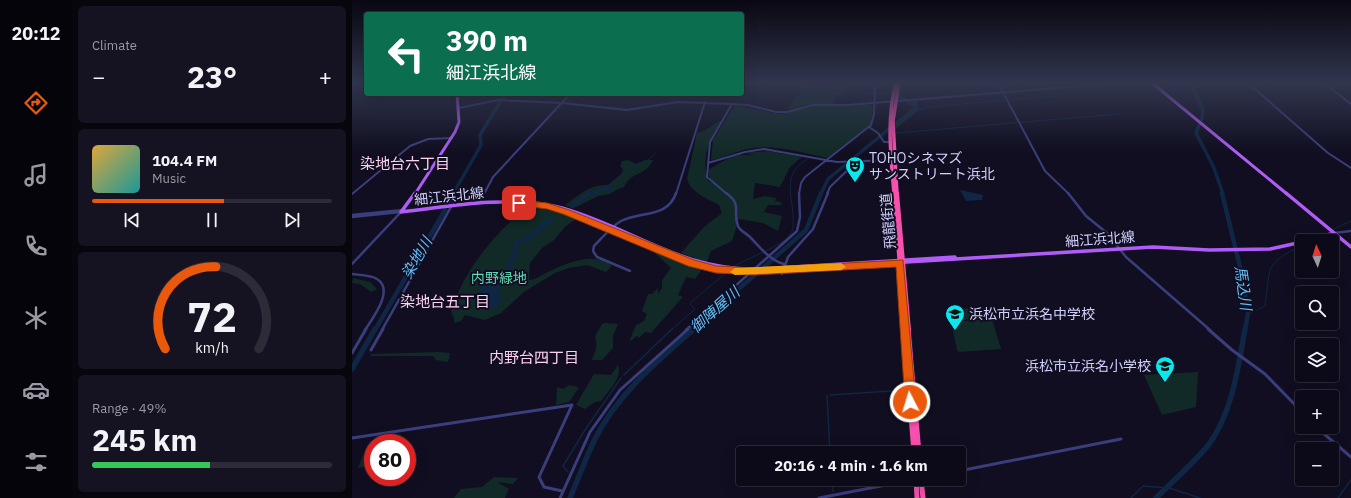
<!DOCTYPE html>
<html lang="en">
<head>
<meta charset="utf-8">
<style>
  body { margin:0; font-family:"IBM Plex Sans","Noto Sans JP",sans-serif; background:#151321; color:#f1f3f6; height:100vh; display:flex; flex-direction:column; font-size:15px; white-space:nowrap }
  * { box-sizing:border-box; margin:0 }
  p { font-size:13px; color:#9a9aa2 }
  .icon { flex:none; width:22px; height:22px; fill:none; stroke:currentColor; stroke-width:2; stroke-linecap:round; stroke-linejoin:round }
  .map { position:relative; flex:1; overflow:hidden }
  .side { display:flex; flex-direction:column; gap:6px; padding:6px; background:#07060d; width:280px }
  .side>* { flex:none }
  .hud { position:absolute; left:12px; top:12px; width:380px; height:84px; border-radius:4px; box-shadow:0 4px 16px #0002,0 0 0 1px #2c2b37; background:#0b6e4f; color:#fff; overflow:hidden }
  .needle { width:26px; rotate:356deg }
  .buttons { position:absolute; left:943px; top:234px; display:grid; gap:8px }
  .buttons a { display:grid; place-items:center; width:44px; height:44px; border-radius:4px; background:#0c0a18; box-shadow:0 4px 16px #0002,0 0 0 1px #2c2b37; font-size:20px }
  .speed { position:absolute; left:12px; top:434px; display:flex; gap:8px; font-size:20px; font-weight:700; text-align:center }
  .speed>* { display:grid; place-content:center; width:52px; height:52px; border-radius:50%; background:#0c0a18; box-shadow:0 4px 16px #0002,0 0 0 1px #2c2b37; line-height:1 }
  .speed .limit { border:6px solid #d22; background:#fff; color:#111 }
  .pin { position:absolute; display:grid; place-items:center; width:34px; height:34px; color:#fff; margin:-17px; border-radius:8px; box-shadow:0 2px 6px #0006 }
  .me { position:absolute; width:44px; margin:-22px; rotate:355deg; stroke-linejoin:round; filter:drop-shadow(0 0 3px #0008) }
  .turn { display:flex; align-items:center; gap:14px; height:84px; padding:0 16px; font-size:18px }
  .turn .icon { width:52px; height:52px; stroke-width:2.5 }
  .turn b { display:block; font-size:28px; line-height:34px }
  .big { font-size:30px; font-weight:700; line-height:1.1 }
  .side .widget { flex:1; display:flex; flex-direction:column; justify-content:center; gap:6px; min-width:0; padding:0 14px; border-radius:6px; background:#151321 }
  .side .dial { align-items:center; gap:0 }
  .dial svg { height:104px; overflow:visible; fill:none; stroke:#2c2b37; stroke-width:7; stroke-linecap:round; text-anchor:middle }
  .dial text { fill:#f1f3f6; stroke:none }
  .song { display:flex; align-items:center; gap:12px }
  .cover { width:48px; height:48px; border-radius:6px; background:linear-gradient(135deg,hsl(40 70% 55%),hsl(180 70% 35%)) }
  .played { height:4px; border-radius:2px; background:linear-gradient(90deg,#ea580c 55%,#2c2b37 55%) }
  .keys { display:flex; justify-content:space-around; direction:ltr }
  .heat { display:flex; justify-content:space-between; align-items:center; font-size:22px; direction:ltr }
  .charge { height:6px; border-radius:3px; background:linear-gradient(90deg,#34c759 49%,#2c2b37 0) }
  .trip { position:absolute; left:384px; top:446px; width:230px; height:40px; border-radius:4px; background:#0c0a18; box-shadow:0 4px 16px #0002,0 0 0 1px #2c2b37; font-weight:700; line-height:40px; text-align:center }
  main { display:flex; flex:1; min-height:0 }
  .tabs { display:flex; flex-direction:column; width:72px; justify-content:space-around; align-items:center; background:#05040a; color:#9a9aa2 }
  .tabs .icon { width:28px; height:28px }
  .tabs .selected { color:#ea580c }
  .tabs b { font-size:18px; color:#f1f3f6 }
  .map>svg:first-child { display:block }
</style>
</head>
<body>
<main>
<nav class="tabs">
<b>20:12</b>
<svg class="icon selected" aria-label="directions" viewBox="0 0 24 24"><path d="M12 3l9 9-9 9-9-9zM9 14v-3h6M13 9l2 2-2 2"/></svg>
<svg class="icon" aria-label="music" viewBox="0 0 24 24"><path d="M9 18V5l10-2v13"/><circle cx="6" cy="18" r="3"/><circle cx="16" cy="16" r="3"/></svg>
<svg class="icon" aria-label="phone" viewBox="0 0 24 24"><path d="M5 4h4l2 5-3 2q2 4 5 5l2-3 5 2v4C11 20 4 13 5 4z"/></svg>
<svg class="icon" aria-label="climate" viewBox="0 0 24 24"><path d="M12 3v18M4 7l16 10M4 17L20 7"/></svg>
<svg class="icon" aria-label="car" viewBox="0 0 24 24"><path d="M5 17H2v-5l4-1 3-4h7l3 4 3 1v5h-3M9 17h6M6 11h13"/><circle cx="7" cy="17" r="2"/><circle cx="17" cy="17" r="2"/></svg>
<svg class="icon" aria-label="filters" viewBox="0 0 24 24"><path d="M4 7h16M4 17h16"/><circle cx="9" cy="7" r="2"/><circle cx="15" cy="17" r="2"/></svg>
</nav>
<section class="side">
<div class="widget"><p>Climate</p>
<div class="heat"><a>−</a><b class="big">23°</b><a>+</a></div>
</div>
<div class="widget">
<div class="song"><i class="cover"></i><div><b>104.4 FM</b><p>Music</p></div></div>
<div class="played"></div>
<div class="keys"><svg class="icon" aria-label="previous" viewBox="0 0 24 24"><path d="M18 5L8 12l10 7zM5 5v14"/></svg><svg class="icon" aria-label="pause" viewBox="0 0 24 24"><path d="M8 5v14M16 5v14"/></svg><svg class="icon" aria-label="next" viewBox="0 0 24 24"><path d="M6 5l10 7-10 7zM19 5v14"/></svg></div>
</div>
<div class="widget dial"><svg viewBox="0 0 100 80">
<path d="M14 69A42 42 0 1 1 86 69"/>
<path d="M14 69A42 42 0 0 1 53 6" stroke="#ea580c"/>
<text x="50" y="56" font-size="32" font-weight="700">72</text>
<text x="50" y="72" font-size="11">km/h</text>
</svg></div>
<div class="widget"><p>Range · 49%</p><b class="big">245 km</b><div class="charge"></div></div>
</section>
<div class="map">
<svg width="999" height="498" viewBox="0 0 999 498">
  <rect width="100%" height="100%" fill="#100e20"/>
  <path fill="#112a27" d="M451,83H498L490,95H484L481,104H460L435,110L442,98L448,95L449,92H447Z
    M566,100V106L568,109L543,129L542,123L557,111V109L562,107L558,101Z
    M383,105L427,114L463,106L518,105L521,107L520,120L518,125L475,158C451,153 425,145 401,148C386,150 373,158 359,160L361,140Z
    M369,121C357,141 349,157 356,181L361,183L357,176L356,170C372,161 383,151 402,156L394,153L415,151L450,157L438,167L428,187L403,183L401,199L413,196L424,198L423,201L429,202V205H416L412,212L430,216L426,231L411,223L387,219L380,241L359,251L355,262L343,279L334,277L326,295L331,297L299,333L293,332L287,338L285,336L277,342L284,325L292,321L295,314L290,311L296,294H300L306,288V294L310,288V280L319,268L303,253L307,252L341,267L343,258L329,253L352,227L370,213L367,205C356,199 338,192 335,179L345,133C355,131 360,124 369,121Z
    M276,160L284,164L293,160H301C294,177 280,170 272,187L264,190L258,194L246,196L222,208L213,205C227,195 238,184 256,185L269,174L271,170L268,166L270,161Z
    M179,207L208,213L224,219L213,227L202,240L190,248L178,263L177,280C183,280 188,276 194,273C212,264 242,250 260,266L254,272L235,265L217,268L203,273L172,292L149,313L133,320L113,315L109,321L102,323V318L99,312C110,275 135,243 164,216L166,217Z
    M1,278L18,282L25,289L19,292L8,284L0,283Z
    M633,307L637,318L612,320L609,309Z
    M640,319L649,349L607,352L605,350L599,322Z
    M253,323L266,324L261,336V348L250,360H240C244,347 246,350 243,336L250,324Z
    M87,352L98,353L97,359L95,362L84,360L81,356H20L18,354Z
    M266,365C271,378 256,391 249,401L243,402L233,409L224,405L242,374L259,375Z
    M846,372L844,407L810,415L792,375Z
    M217,385L226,387V389L217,402L204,405L205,387L211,389Z
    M21,454V466L6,468L11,455Z
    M142,477L166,478L161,484L145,482L157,489L153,498H102L109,489L130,487Z"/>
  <path fill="#0f2744" d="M608,190L631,195L630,200L614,201Z
    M160,263L162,264L145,293L151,299L144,307H141L136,310L123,307L127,291L138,275H151L157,264Z"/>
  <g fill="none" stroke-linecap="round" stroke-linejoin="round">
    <path stroke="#0f2744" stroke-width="1" d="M695,83L697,87
      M512,93L538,94L541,83
      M566,98L570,83
      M562,106L565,101
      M562,112L576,107L703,96L699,90
      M544,133L766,114
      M261,185L274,170L296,160L304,153
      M980,230L999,221
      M414,251C422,246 434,242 439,233C442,228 441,223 441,217C440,192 430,175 455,159
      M382,266L411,252
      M905,310L913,306C919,266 911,265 950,245
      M895,316L901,312
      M319,330L343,309L338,304L339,302L375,272"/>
    <path stroke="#0f2744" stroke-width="1.5" d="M559,333L561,357
      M272,375L320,329
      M475,395L478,453
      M478,395L554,390
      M216,472L211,466L233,430L269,378
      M480,479L481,492
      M779,498L791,486L817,488L848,498
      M986,498L999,480"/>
    <path stroke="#0f2744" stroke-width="3.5" d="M839,83L851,110L850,118L844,133L862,168L871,194
      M150,99L155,94
      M101,194L129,145L128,135L148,102
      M236,194L259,187
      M469,194L476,179L543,124L562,112L564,107L546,95"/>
    <path stroke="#0f2744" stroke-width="4.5" d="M870,193L890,275L896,313L893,330
      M97,202L102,193
      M220,206L238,193
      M157,264L163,254V245L179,236L199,219
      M23,330L93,210
      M340,330L454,230L469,193"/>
    <path stroke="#0f2744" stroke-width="5.5" d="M0,369L23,329
      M218,498C226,479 233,460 242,441C264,396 304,362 342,329
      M804,498C820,482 845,460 858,443C881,409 886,368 893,329"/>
    <path stroke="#3b3e7d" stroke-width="2" d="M646,83L693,171L717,194
      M896,83L976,153L999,168
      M972,83L999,104
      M380,104L396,105L424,112H435L461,105H496L766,83
      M107,108L146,100L210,103L275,110L326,102L380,104L358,142L355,177L375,194
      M517,127L526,133L532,142H538
      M356,163L393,152L412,149L485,162L540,160
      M0,194L58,146L76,139L100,138
      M132,194L141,177L218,94
      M324,194L353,102
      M447,194L449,183L453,177L519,125L522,114L523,83
      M475,194L478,187L503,163"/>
    <path stroke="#3b3e7d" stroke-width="2.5" d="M374,193C391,205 380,211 386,226C388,231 394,233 398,237C408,247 417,260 432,264
      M716,193L734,216L755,233L774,257L858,330
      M128,201L132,193
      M0,215L51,210
      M0,217L48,212
      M982,233L999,231
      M0,264L49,212
      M278,271L245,257L241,251L242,246C250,238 260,226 269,221C289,211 316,218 324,193
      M0,274C7,275 19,275 25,279C43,290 20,319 13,330
      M430,274L436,257L461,229L476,193
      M30,330L99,207
      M334,330L445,231L448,217L447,193"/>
    <path stroke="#3b3e7d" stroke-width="3" d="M856,329L880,350L913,374L950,412
      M19,350L31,329
      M0,353L14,329
      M964,427L999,457
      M0,438L220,405L187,477L192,487L210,491
      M607,471L769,439
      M208,498L238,432L268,390L336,329
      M467,498L565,479"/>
    <path stroke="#b25cf7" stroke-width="3" d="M800,83L935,194
      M63,194L103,132L107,122L105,94"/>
    <path stroke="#b25cf7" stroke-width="3.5" d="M934,193L999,247
      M159,200C176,202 193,203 210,208C283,229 330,272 411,269
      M49,212C96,207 147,196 194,206C216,210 236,221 257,230C300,249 342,267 389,272L801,247L857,250L918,249L950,242
      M49,212L63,193
      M953,241L982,233
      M425,268L603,257"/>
    <path stroke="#f751ad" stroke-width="3.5" d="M542,194C539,157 534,119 544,83
      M545,194L541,121L547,83"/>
    <path stroke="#f751ad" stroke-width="4" d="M542,193L553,330
      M545,193L557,330"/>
    <path stroke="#f751ad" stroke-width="5" d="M552,329L562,453
      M556,329L567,453
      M564,479L565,498
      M569,479L571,498"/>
  </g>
  <linearGradient id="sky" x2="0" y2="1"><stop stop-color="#090812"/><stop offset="0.54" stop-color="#31364e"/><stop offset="1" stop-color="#31364e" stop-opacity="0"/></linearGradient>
  <rect width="999" height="153" fill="url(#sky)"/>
  <path fill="#ea580c" stroke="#983908" d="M167,200L195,203L217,210L342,260L364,266L403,268L551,260L564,402L562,405L558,407L555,405L553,402L544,267L403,275L364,273L336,266L211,214L195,209L164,205L163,203Z"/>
  <path fill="#f59e0b" d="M489,263L494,267L489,270L383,275L378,272L383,268Z"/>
  <defs>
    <symbol id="theatre-pin" viewBox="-11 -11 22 30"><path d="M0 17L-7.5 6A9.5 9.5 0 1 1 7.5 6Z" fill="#0be8ed" stroke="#100e20"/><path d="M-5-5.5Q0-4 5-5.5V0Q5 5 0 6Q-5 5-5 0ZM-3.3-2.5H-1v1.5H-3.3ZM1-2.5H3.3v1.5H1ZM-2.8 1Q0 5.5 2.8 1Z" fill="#111"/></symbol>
    <symbol id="school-pin" viewBox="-11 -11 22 30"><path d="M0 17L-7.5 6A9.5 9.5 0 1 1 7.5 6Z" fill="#0be8ed" stroke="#100e20"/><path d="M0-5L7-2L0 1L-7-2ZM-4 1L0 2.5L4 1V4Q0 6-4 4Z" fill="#111"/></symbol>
  </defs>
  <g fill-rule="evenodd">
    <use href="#theatre-pin" x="492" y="155" width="22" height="30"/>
    <use href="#school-pin" x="592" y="303" width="22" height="30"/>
    <use href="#school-pin" x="802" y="355" width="22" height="30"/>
  </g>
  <g text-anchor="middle" stroke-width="4" stroke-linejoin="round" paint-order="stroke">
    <g font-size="14" fill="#d1d0fd" stroke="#100e20" text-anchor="start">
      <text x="517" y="163">TOHOシネマズ<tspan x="517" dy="16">サンストリート浜北</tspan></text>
      <text x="617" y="319">浜松市立浜名中学校</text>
      <text x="799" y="371" text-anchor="end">浜松市立浜名小学校</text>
    </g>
    <g font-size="14" fill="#d1d0fd" stroke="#100e20">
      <text transform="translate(97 196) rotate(-6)" y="5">細江浜北線</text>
      <text transform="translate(536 221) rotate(-95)" y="5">飛龍街道</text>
      <text transform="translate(748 239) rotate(-4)" y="5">細江浜北線</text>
    </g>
    <g font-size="14" fill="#60d9b1" stroke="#100e20">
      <text x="147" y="283">内野緑地</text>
    </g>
    <g font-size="15" fill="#fdd2f0" stroke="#100e20">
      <text x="53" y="169">染地台六丁目</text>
      <text x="93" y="307">染地台五丁目</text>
      <text x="182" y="363">内野台四丁目</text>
    </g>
    <g font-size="15" font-style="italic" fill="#63bef8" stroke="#100e20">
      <text transform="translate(65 258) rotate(-60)" y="5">染地川</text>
      <text transform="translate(891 288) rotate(82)" y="5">馬込川</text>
      <text transform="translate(363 310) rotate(-42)" y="5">御陣屋川</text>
    </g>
  </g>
</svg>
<div class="buttons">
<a><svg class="needle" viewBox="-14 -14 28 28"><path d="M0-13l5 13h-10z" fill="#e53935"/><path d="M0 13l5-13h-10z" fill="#9a9aa2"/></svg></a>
<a><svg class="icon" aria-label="search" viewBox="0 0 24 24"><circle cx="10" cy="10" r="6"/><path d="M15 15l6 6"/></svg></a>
<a><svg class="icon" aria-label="layers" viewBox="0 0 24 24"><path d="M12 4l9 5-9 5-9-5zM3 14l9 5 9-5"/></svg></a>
<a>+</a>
<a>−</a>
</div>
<div class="speed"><div class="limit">80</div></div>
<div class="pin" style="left:167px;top:203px;background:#d93025"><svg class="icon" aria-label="arrive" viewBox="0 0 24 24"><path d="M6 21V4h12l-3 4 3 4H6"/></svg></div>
<svg class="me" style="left:558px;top:402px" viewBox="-20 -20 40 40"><circle r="17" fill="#ea580c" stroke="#fff" stroke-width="3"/><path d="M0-11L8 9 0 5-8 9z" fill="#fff"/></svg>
<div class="trip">20:16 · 4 min · 1.6 km</div>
<div class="hud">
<div class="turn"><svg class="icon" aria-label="left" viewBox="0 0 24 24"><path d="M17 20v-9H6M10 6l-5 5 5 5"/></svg><div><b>390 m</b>細江浜北線</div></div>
</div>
</div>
</main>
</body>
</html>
